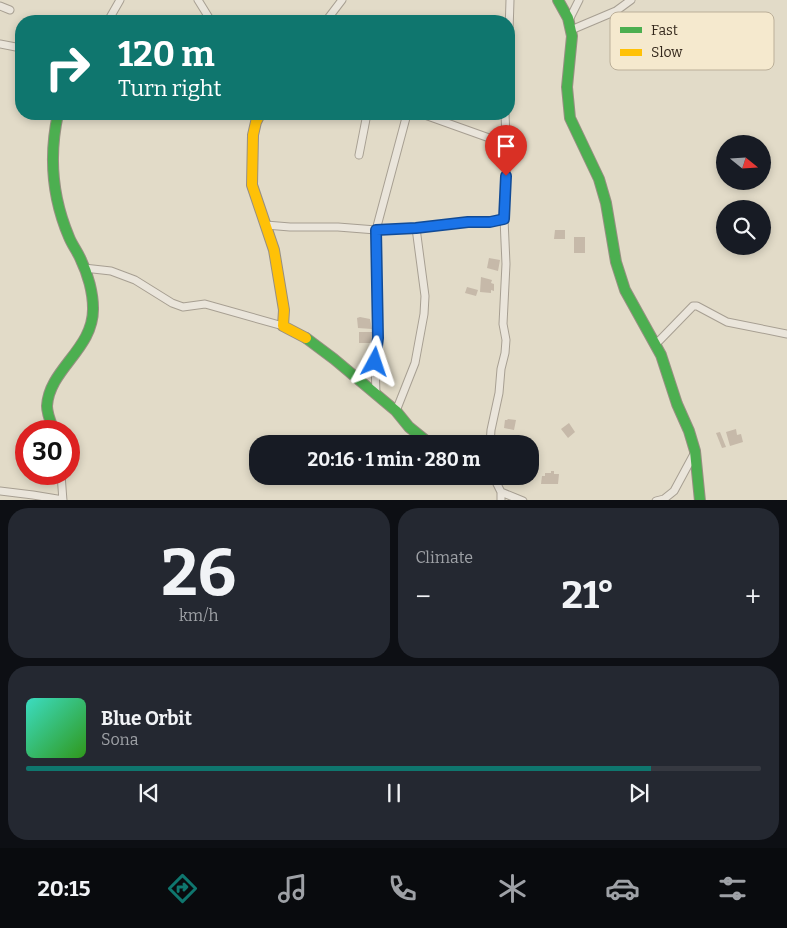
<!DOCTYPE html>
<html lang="en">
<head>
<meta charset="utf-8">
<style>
  body { margin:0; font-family:Bitter,serif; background:#242831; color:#f1f3f6; height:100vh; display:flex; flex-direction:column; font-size:19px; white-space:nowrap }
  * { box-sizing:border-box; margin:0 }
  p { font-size:16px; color:#9ea1a6 }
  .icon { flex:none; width:28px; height:28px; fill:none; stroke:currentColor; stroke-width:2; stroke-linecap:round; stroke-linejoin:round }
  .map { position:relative; height:500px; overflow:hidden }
  .details { display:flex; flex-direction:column; gap:8px; padding:8px; background:#0d0f14; flex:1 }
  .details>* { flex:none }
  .top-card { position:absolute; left:15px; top:15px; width:500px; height:105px; border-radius:20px; box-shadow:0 2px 8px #0003; background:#0f766e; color:#fff; overflow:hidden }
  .needle { width:32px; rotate:108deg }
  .controls { position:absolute; left:716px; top:135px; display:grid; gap:10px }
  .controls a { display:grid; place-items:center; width:55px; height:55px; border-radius:50%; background:#171b24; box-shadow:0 2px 8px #0003; font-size:25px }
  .speed { position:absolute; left:15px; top:420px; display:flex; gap:10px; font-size:25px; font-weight:700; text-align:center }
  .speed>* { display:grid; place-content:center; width:65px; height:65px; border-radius:50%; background:#171b24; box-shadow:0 2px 8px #0003; line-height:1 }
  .speed .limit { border:8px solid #d22; background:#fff; color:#111 }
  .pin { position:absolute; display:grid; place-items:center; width:42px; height:42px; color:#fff; margin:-51px -21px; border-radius:50% 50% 50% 0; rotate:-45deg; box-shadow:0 0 5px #0007 }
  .pin .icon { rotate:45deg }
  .me { position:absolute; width:55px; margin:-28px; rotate:5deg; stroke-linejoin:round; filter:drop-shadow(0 0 4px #0008) }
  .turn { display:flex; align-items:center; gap:18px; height:105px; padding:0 20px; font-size:22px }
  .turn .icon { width:65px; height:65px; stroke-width:2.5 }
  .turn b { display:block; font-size:35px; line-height:42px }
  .big { font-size:38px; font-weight:700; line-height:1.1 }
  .details .widget { flex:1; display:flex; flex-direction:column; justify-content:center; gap:8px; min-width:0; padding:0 18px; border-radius:20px; background:#242831 }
  .details .dial { align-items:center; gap:0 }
  .dial b { font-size:65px; line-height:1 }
  .song { display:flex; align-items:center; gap:15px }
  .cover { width:60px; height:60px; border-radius:8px; background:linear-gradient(135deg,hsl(170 70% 55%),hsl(110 70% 35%)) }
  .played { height:5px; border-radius:2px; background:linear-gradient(90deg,#0f766e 85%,#363941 85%) }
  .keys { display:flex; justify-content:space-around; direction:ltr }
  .heat { display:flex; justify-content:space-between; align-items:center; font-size:28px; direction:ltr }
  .details .tiles { flex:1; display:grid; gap:8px; grid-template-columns:1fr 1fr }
  .widget:last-child { grid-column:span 2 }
  .trip { position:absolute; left:249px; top:435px; width:290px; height:50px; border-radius:20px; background:#171b24; box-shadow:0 2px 8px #0003; font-weight:700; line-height:50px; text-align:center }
  .dock { display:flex; height:80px; justify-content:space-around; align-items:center; background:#090b0e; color:#9ea1a6 }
  .dock .icon { width:35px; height:35px }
  .dock .selected { color:#0f766e }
  .dock b { font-size:22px; color:#f1f3f6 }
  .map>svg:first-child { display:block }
</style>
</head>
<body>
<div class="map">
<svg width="787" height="501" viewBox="0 0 787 501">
  <rect width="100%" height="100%" fill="#e2dbc8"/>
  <path fill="#c6b9a9" d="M555,230H565V239H554Z
    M574,237H585V253H574Z
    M489,258L500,260L498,271L487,268Z
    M481,277L492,280L491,283L494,284V291L491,290V293L480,292Z
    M467,287L478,290L476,296L465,293Z
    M360,317L370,319L372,329L358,328L357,318Z
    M359,332H375V343H359Z
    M508,419L516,420L514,430L504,428L505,420H507Z
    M569,423L575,432L568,438L561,429Z
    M736,429L737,435L741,434L743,442L730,446L726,432Z
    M720,432L726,447L722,448L716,433Z
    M551,471H554V474H559L558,484H541L542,476H545V473H551Z"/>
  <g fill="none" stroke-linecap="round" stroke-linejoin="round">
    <defs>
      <path id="street" d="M198,0L211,21
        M0,6L10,10
        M569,20L579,0
        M108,21L120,0
        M326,21L342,0
        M571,30L616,11L631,0
        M509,32L510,0
        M0,44L21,48
        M422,114L506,144
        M359,155L367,114
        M266,225L290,227H338L376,230L416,228L468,222H490L504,219
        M84,268L111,271L135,280L172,303L183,307L205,304L283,326
        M656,344L693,306H697L727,322L787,334
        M376,394L375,362L378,338L376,230L407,114
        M396,411L415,363L424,314L425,296L416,228
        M490,444L491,430L499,393L501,369L505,353L506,340L503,324L506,264L504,219L507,159L505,114
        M61,474L63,501
        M493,476L501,492V501
        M0,491L33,495L63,500
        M501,492L523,501
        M656,501L664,499L674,491L694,454"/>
      <path id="fast" d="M558,0L568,18L572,36L567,87L570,118L599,179L606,203L616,262L625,290L661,355L677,404L689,431L695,451L700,501
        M306,338L334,359L396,411L409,427L430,444
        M54,431C51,423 47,414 47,406C49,369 94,349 93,308C93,293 88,274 81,260C78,252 72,245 69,237C52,197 49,155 58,114"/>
      <path id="slow" d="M260,114L256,122L253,135L252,185L274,250L284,310L283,326L306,338"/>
    </defs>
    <use href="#street" stroke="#a79f92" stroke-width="9"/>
    <use href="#fast" stroke="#978f82" stroke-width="12"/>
    <use href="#slow" stroke="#978f82" stroke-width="12"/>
    <use href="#street" stroke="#eae5db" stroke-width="7"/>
    <use href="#fast" stroke="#4caf50" stroke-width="10"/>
    <use href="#slow" stroke="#ffc107" stroke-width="10"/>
  </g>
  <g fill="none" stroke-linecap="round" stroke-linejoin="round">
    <defs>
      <path id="route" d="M375,362L378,338L376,230L416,228L468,222H490L504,219L506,176"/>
    </defs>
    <use href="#route" stroke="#114b97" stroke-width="12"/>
    <use href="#route" stroke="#1a73e8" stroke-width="9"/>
  </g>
  <rect x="610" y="12" width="164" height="58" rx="8" fill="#f5e9ce" stroke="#bbaf99" stroke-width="1"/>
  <rect x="620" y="27" width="22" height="6" fill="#4caf50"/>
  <rect x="620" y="49" width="22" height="7" fill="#ffc107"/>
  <g font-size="14" fill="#34281c">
    <text x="651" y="35">Fast</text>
    <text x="651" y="57">Slow</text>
  </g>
</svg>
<div class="controls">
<a><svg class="needle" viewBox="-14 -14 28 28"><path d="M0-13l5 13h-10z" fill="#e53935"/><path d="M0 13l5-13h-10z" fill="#9ea1a6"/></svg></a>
<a><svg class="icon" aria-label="search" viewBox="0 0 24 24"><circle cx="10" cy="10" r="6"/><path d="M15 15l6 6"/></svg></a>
</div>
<div class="speed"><div class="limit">30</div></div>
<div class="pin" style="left:506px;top:176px;background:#d93025"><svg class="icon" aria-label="arrive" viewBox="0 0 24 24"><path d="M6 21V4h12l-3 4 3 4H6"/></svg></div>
<svg class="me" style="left:375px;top:362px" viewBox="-20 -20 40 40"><path d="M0-17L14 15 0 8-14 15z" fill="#1a73e8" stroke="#fff" stroke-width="4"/></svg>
<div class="trip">20:16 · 1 min · 280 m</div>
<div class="top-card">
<div class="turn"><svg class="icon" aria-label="right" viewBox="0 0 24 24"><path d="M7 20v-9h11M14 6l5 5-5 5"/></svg><div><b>120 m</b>Turn right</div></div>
</div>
</div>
<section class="details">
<div class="tiles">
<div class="widget dial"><b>26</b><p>km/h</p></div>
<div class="widget"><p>Climate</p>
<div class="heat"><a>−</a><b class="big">21°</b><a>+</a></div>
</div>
<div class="widget">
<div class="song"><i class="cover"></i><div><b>Blue Orbit</b><p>Sona</p></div></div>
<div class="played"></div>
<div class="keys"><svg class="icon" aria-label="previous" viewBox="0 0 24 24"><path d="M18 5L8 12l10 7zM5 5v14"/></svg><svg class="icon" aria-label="pause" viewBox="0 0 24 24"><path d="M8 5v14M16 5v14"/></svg><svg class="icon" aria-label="next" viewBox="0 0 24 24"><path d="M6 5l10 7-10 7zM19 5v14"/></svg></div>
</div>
</div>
</section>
<nav class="dock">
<b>20:15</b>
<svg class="icon selected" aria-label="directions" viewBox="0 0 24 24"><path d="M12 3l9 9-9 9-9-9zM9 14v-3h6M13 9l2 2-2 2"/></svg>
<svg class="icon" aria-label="music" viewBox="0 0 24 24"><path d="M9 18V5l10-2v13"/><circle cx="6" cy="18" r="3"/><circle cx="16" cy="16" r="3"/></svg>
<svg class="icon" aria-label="phone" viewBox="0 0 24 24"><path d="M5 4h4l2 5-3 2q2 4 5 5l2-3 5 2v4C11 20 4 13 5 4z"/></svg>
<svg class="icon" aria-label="climate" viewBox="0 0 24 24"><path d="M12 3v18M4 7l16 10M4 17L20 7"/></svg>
<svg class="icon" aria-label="car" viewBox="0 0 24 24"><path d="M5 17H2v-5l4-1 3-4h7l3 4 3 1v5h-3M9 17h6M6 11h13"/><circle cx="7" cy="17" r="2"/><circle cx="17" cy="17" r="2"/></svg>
<svg class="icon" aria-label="filters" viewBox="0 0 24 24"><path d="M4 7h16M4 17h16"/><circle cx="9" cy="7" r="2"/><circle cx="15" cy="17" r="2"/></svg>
</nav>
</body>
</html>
